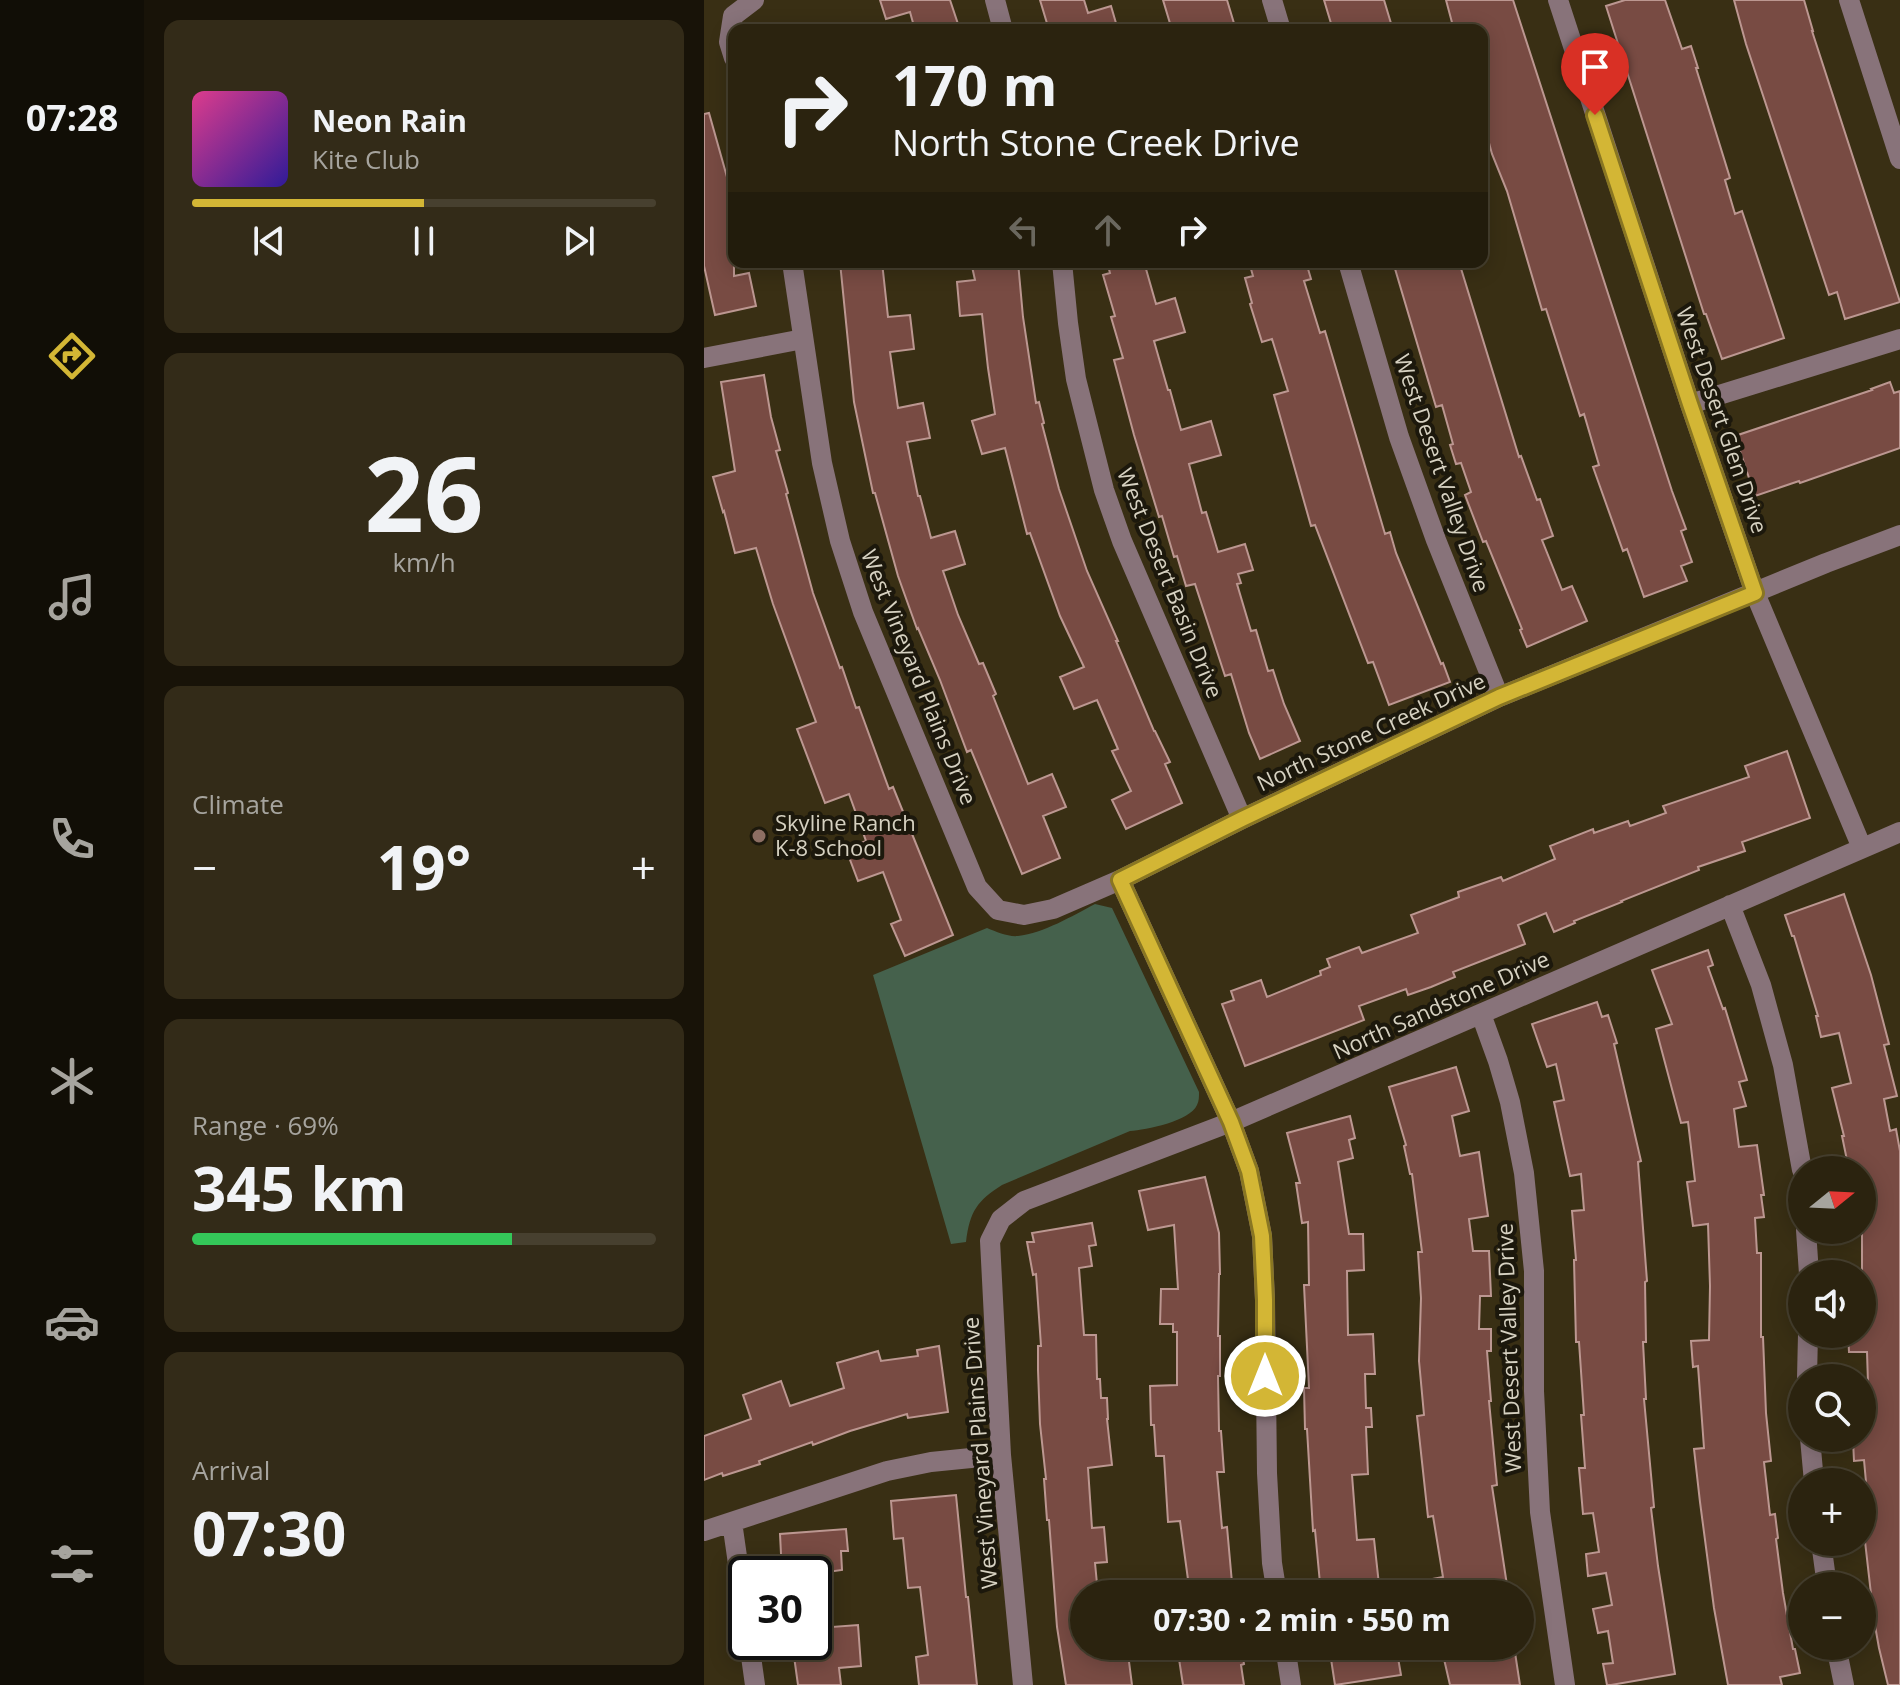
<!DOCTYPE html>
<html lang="en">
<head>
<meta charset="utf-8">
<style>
  body { margin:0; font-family:"Open Sans",sans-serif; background:#332b18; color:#f1f3f6; height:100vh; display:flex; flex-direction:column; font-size:30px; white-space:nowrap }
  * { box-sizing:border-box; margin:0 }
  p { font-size:26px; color:#a6a49e }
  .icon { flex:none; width:44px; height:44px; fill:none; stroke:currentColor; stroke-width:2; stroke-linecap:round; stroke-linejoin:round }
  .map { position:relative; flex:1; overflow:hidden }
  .side { display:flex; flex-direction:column; gap:20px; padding:20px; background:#181308; width:560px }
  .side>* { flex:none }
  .guide { position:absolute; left:24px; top:24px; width:760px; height:244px; border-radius:16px; box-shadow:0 4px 20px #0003,0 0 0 2px #47402f; background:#2b230f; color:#f1f3f6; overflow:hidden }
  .needle { width:52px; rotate:72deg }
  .fabs { position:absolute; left:1084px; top:1156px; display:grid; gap:16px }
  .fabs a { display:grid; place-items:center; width:88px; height:88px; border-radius:50%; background:#2b230f; box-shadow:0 4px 20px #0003,0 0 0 2px #47402f; font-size:40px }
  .speed { position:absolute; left:24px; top:1556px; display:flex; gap:16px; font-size:40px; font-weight:700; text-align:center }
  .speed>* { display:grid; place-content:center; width:104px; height:104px; border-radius:50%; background:#2b230f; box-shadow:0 4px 20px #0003,0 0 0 2px #47402f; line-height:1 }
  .speed .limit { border:4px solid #111; border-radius:12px; background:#fff; color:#111 }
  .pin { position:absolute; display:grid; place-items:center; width:68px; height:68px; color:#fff; margin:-82px -34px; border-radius:50% 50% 50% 0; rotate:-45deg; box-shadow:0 0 8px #0007 }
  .pin .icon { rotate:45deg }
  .me { position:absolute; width:88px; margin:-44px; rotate:0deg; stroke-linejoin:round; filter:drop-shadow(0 0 6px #0008) }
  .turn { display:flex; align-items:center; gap:28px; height:168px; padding:0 32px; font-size:36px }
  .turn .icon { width:104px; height:104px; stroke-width:2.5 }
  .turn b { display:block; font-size:56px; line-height:68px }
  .lanes { display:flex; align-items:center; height:76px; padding:0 32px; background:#0003; justify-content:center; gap:40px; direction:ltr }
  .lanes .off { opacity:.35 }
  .big { font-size:60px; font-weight:700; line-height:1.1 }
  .side .card { flex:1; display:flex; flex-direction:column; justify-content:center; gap:12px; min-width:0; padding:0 28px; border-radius:16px; background:#332b18 }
  .side .dial { align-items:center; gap:0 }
  .dial b { font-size:104px; line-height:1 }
  .song { display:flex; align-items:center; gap:24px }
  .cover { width:96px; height:96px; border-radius:12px; background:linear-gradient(135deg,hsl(330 70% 55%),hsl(250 70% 35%)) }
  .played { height:8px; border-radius:4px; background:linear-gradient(90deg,#d3b635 50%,#47402f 50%) }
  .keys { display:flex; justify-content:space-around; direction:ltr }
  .heat { display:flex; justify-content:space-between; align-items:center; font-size:44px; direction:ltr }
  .charge { height:12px; border-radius:6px; background:linear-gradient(90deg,#34c759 69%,#47402f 0) }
  .trip { position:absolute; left:366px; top:1580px; width:464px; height:80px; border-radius:40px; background:#2b230f; box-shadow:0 4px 20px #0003,0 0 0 2px #47402f; font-weight:700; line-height:80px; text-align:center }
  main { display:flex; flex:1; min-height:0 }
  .dock { display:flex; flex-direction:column; width:144px; justify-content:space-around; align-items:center; background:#110e06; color:#a6a49e }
  .dock .icon { width:56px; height:56px }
  .dock .on { color:#d3b635 }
  .dock b { font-size:36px; color:#f1f3f6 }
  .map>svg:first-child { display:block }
</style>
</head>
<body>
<main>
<nav class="dock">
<b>07:28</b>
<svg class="icon on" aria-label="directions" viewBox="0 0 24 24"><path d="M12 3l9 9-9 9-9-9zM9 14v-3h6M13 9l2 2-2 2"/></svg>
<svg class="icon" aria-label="music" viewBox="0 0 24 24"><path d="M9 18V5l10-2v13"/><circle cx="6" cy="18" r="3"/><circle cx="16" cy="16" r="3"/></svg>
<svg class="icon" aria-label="phone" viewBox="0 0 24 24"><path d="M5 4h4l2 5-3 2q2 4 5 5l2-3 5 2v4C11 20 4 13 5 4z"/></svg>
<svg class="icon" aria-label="climate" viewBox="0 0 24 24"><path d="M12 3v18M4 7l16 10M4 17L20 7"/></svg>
<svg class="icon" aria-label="car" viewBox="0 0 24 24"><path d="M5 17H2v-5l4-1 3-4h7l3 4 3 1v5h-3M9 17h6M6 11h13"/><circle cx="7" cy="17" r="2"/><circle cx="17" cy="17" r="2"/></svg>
<svg class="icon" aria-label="filters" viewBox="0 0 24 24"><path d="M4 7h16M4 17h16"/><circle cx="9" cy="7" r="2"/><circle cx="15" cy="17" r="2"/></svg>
</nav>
<section class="side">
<div class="card">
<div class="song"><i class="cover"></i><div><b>Neon Rain</b><p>Kite Club</p></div></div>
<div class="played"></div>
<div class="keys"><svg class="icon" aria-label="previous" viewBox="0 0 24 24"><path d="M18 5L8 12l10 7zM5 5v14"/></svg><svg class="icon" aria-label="pause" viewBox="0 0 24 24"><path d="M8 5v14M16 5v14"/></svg><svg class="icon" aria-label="next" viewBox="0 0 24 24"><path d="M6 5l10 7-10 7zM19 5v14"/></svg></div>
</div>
<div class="card dial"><b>26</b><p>km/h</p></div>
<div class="card"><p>Climate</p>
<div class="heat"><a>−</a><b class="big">19°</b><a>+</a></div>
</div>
<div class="card"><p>Range · 69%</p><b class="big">345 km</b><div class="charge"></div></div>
<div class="card"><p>Arrival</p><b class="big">07:30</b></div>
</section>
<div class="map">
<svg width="1196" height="1685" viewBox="0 0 1196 1685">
  <rect width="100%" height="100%" fill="#392f14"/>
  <path fill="#45614c" d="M391,904L408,908L495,1092C495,1097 495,1101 493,1105C486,1121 442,1130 426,1131L298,1185C273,1201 266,1211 262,1242L247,1244L169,975L283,928C293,932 304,937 314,936C340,933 368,916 391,904Z"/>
  <path fill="#784b43" stroke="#bc9791" stroke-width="2" d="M176,0H246L256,30H211L206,12L182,19Z
    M336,0H380L384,13L407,6L414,30H345Z
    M459,0H523L532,30H468Z
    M620,0H680L689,30H629Z
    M742,0H809L968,491L982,529L977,531L988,562L977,566L983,581L940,597L923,549L919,551L889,467L895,465L880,414L876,416L842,309L838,310L803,191L788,154L778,117V30H750Z
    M921,0H961L978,49L987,46L994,68H992L1026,178L1021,180L1031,214L1038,211L1080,338L1018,359L1002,314H1000L902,6Z
    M1030,0H1100L1109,31H1108L1196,302L1141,319L1133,292L1125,295L1042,44Z
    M5,113L30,202V276L45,273L52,306L11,315L0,266V114Z
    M136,262H178L184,317L206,315L210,349L186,352L194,408L219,403L226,438L203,442L214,496H216L227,538L251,531L261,564L239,571L254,615L275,664L279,663L292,694L289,696L324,784L348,774L362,807L339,816L356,858L318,874L267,750L263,752L236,680L214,628L213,629L194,576L171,493H169L150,402Z
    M267,262H314L319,317L332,403L335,402L340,423L338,424L355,489L383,571L414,641H412L450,731H451L466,762L461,764L478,803L422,829L408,800L427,791L408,751L414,749L393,700L370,709L356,677L380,667L356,616L326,533L323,534L301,448L278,454L268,421L291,414L284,368L278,314L256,316L253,282L271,280Z
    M403,262H440L452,304L471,298L481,332L450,341L464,390H466L477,430L507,421L517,455L485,464L498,513L502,512L514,552L541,544L549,570L534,574L537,583L533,584L547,631L552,630L564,671L569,670L580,704L596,741L556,759L545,733L527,674L521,676L491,584L482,586L473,556L470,557L458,516L455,517L430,435L410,360L419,358L407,317L411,316L399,275L406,273Z
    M545,262H602L607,279L600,281L616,333L621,331L681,534L686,532L692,553L737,664L739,663L746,682L685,705L669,662L664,663L611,525L607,526L570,395L584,391L568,339L558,342L546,304L548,303L541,278L549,276Z
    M689,262H755L815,457L817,456L833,500L836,499L849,536L838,540L858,590L868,586L883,621L823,647L816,630L818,629L782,541L779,542L761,495L767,492L757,463L752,464L746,445L749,444L738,405L732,407Z
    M60,375L67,417L76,450L72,451L84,493L82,494L109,593L136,668L138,667L152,708L155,707L185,789L189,787L249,935L201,956L187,924L197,920L179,872L154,881L142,849L162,841L145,794L121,803L93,729L112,722L69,604L52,548L31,553L20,511L19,512L9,477L31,471L17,382Z
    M1186,382L1190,393L1196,391V448L1096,483L1095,481L1051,496L1031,436L1168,390L1167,389Z
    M1083,751L1106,818L1038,842L1041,851L994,867L995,870L917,901L918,902L870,921L871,923L850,932L842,913L814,925L821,944L749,972L751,977L727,987L704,995L702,989L655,1006L660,1020L541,1066L518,1004L530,1000L527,991L557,980L563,997L617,975L616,971L626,967L623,959L655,947L658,953L714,933L707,915L755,897L754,892L797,877L799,881L851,859L846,846L889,829L890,833L924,821L926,826L962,813L959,806L1045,777L1041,766Z
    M1140,894L1167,975L1185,1044L1180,1045L1193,1096L1180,1099L1186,1131L1192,1129L1196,1151V1685H1184L1175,1648L1170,1620L1158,1515V1494L1163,1493L1160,1460L1150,1461L1149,1440L1158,1439V1383H1164L1163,1352H1145L1144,1334H1158V1170H1145L1138,1136H1140L1128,1088L1147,1083L1135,1033L1117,1037L1112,1016H1114L1090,936H1088L1081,915Z
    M1004,950L1009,965L1004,967L1019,1009L1021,1008L1043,1080L1035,1082L1042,1106L1030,1109L1035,1147L1053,1145L1060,1195H1057L1060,1217L1051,1218L1053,1253H1057V1337H1059L1062,1413L1067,1461L1060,1462L1066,1515L1071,1514L1074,1538L1072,1539L1079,1593L1089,1649H1091L1096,1673L1076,1677L1078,1685H1024L1010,1608L996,1502L990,1449L1000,1448L994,1366L989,1367L987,1341L1005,1340L1006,1286L1004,1224L989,1226L983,1182L991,1181L984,1122L977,1123L952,1029L968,1024L948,970Z
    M893,1002L898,1017L904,1015L913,1043L910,1044L937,1161L934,1162L943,1281L941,1282L942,1342H939L942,1399H940L950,1507L947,1508L954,1566L971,1674L907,1685H903L899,1664L909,1663L904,1631L894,1633L889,1609L908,1605L902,1573L884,1576L882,1554L895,1552L889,1513L879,1514L875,1468H881L877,1415H880L875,1342H872L870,1260H872L868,1211L880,1210L877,1174L866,1176L850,1102L860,1100L852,1064L843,1067L828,1024Z
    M752,1067L765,1111L748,1116L756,1156L775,1152L784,1216L765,1219L769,1251H785L787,1296H776L775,1329H787V1351H783L787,1401H785L793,1485L788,1486L804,1592L790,1594H731L728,1579L739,1577L729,1516L724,1517L713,1416L720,1415L715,1361L717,1298L714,1252H718L708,1174H706L700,1146L702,1145L685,1087Z
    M646,1116L651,1138L645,1140L649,1158L634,1162L645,1234H659L660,1270L643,1271L644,1335L669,1334L671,1374H661L662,1408H667L668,1427H662L664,1474L648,1475L653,1540L670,1539L676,1594H617L611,1530L609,1531L603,1429H601L600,1388H605L600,1285H605L604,1222L598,1223L592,1183H596L583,1133Z
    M501,1177L515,1233L516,1274H515L514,1336H516V1376H514L515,1431H517L520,1472H513L518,1528L523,1527L529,1594H486L476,1521L464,1522L460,1456H452L450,1425H447L446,1386L473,1385V1332H469V1324H456L457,1289H474L470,1225L444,1230L435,1191Z
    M388,1223L392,1245L385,1246L388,1266L375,1268L380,1335H392L393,1379H396L397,1398H403L404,1419H403L408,1465L384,1468L388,1528L400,1527L403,1562L391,1563L394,1594H380V1646H423L428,1685H362L353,1627L345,1520H343L340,1479H342L336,1424L334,1370V1346H337L332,1274L329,1275L323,1242H330L328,1233Z
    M235,1346L244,1412L204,1418L203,1414L146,1431L109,1445L108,1442L55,1461L56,1464L19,1476L18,1473L0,1480V1436L47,1419L39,1395L77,1381L86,1406L140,1388L133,1363L174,1351L177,1361L214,1356L213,1350Z
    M252,1495L262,1597H264L273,1685H215L212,1657L224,1655L216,1587L204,1588L199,1538L190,1539L187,1501Z
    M142,1529L144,1551H137L138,1570L123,1572L128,1627L154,1625L157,1666L135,1668L137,1685H94L88,1642H110V1574H78L76,1534Z
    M473,1646H537L540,1664L537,1665L540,1685H479Z
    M625,1646H692L697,1675L631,1685Z
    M737,1646H810L816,1685H746Z"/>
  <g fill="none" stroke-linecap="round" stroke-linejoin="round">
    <path stroke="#88737a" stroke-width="20" d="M291,0L299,30
      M568,0L577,30
      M854,0L986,404L1051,593L1158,848
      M1145,0L1196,159
      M30,58L25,42L29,16L50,0
      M88,262L118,463L136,541L159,612L273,887L294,910L320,915L349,909L416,880L538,819L795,697L1122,563L1196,535
      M358,262L364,323L372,379L400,490L418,541L538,819
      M644,262L695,437L732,540L795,697
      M0,358L99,339
      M986,404L1196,339
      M416,880L527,1122L545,1171L558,1236L561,1300L563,1473L568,1563L573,1594
      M1026,905L1057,985L1079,1065L1098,1170
      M777,1014L794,1061L806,1102L820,1173L830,1271V1391L836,1512L861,1685
      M1102,1230L1105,1274
      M1103,1378L1104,1334
      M1106,1438L1110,1482
      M28,1522L42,1619
      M0,1531L183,1471L227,1462L297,1455
      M1117,1542L1123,1586
      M45,1642L51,1685
      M581,1646L587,1685
      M1132,1646L1140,1685
      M319,1685L297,1455L286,1241L297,1219L320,1201L527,1122L1196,832"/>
  </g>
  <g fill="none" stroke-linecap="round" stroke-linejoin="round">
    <defs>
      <path id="route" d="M561,1376V1300L558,1236L545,1171L527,1122L416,880L538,819L795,697L1051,593L986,404L891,115"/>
    </defs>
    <use href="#route" stroke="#897622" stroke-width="20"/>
    <use href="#route" stroke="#d3b635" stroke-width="14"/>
  </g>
  <circle fill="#8d6e63" stroke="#1c180c" stroke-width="3" cx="55" cy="836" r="8"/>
  <g text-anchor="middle" stroke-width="8" stroke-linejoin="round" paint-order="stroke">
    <g font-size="22" fill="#d6d1c1" stroke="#1c180c">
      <text transform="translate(1018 420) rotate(71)" y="8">West Desert Glen Drive</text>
      <text transform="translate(738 473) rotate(71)" y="8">West Desert Valley Drive</text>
      <text transform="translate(466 583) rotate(68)" y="8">West Desert Basin Drive</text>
      <text transform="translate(215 677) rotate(68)" y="8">West Vineyard Plains Drive</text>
      <text transform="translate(667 732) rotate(-25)" y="8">North Stone Creek Drive</text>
      <text transform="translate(737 1005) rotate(-24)" y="8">North Sandstone Drive</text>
      <text transform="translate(805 1348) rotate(-92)" y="8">West Desert Valley Drive</text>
      <text transform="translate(276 1453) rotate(-94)" y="8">West Vineyard Plains Drive</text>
    </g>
    <g font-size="22" fill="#d6d1c1" stroke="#1c180c" text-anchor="start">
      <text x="71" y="831">Skyline Ranch<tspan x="71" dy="25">K-8 School</tspan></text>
    </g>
  </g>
</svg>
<div class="fabs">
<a><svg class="needle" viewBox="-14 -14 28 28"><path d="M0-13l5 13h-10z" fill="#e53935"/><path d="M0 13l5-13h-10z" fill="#a6a49e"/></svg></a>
<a><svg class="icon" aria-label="sound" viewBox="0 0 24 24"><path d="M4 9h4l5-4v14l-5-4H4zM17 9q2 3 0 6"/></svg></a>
<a><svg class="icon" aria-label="search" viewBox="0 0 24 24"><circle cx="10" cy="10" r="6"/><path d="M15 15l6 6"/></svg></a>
<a>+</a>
<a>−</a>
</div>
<div class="speed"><div class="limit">30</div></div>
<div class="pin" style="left:891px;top:115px;background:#d93025"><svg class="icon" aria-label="arrive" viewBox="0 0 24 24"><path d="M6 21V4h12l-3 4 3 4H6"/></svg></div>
<svg class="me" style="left:561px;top:1376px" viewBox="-20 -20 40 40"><circle r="17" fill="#d3b635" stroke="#fff" stroke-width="3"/><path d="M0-11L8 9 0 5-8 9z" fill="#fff"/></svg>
<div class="trip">07:30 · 2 min · 550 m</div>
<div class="guide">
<div class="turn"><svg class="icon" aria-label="right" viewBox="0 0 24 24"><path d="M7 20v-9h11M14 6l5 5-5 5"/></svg><div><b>170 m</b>North Stone Creek Drive</div></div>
<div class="lanes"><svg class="icon off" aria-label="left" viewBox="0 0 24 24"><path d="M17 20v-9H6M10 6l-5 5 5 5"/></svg><svg class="icon off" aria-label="ahead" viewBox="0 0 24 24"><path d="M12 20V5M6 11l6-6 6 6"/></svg><svg class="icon" aria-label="right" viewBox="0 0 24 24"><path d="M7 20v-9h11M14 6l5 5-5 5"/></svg></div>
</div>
</div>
</main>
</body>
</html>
